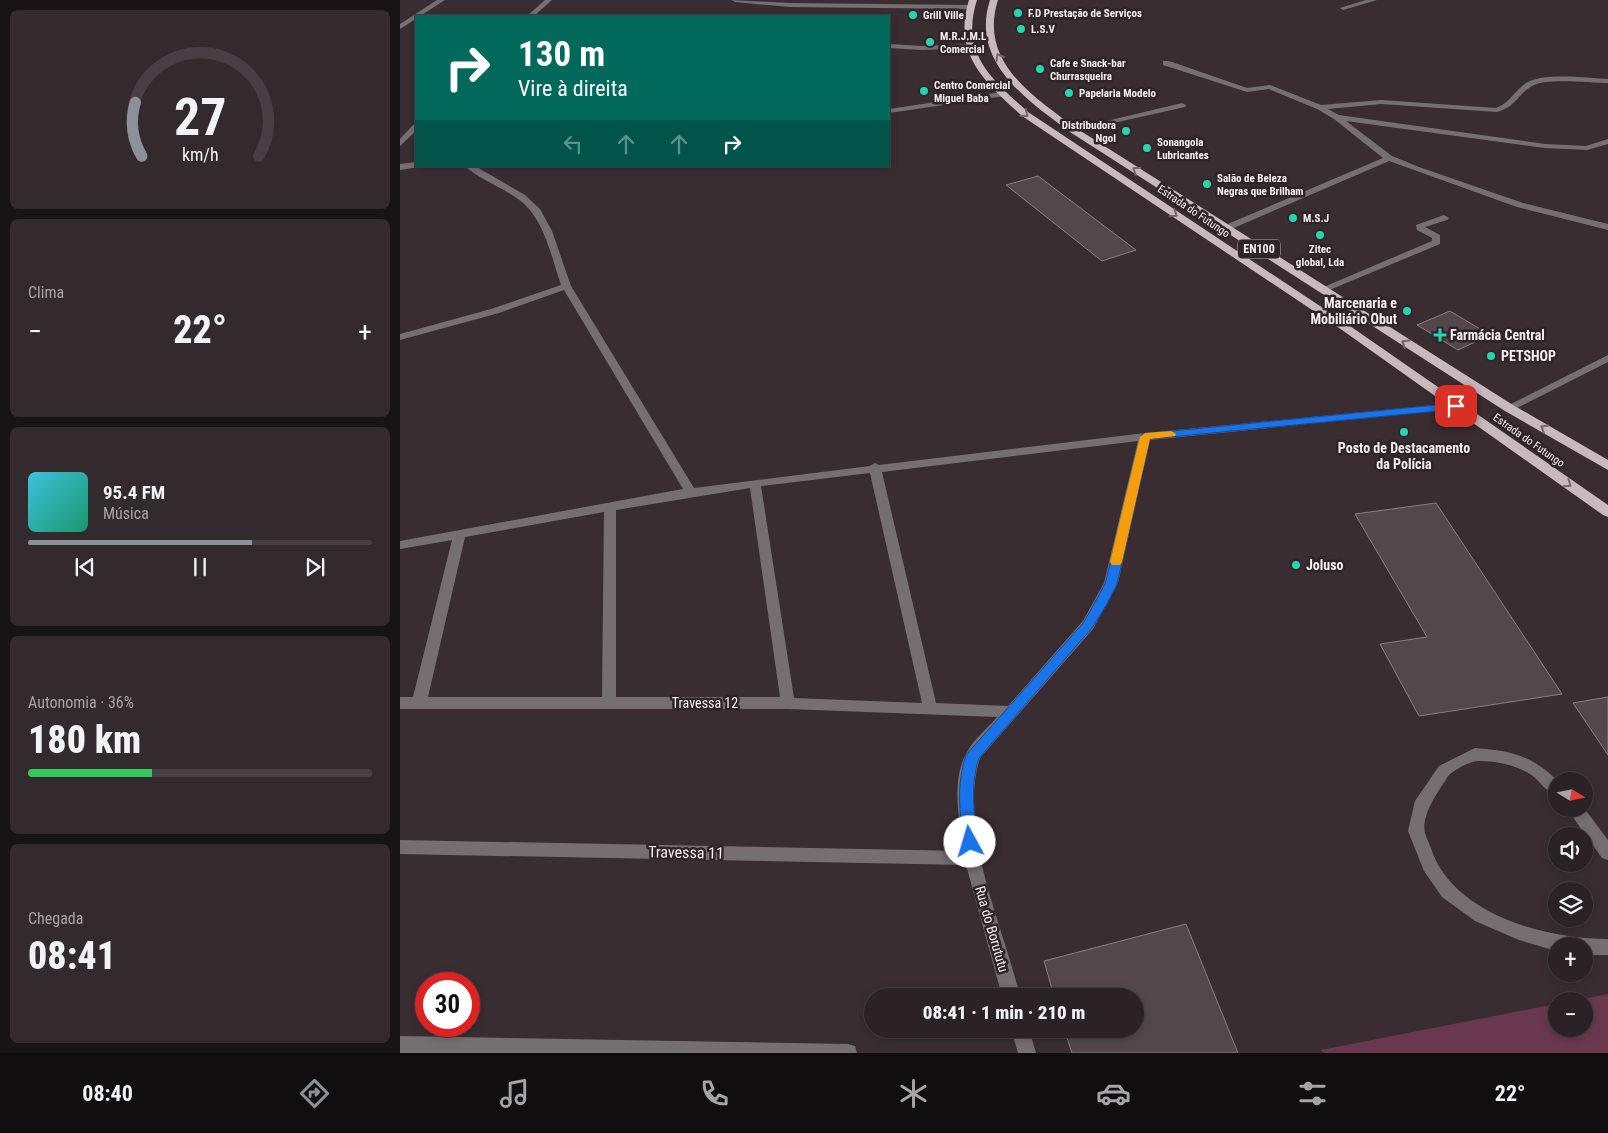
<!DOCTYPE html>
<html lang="pt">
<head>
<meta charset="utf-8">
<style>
  body { margin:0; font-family:"Roboto Condensed",sans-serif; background:#332a2e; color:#f1f3f6; height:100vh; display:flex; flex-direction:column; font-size:19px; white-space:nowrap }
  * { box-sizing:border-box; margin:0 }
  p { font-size:16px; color:#a6a4a7 }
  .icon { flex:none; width:28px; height:28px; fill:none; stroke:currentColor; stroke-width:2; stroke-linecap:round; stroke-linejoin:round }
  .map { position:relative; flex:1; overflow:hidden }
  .drawer { display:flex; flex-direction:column; gap:10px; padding:10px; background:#181315; width:400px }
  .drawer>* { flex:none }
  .guide { position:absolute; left:15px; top:15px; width:475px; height:152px; border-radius:0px; box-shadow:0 2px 8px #0003,0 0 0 1px #473f43; background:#00695c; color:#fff; overflow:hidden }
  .needle { width:32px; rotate:100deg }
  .controls { position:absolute; left:1148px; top:772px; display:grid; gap:10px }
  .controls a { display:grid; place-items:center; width:45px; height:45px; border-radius:50%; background:#2b2226; box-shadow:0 2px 8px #0003,0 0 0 1px #473f43; font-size:25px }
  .speed { position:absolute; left:15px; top:972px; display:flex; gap:10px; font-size:25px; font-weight:700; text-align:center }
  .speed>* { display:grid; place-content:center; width:65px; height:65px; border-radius:50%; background:#2b2226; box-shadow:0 2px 8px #0003,0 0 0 1px #473f43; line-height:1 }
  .speed .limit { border:8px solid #d22; background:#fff; color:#111 }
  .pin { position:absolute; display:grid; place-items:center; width:42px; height:42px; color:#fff; margin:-21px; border-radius:10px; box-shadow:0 2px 8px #0006 }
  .me { position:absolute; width:55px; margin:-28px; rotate:354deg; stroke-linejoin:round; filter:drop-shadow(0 0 4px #0008) }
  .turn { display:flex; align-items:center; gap:18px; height:105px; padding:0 20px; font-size:22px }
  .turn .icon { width:65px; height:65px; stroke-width:2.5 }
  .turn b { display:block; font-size:35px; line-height:42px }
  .lanes { display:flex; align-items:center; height:48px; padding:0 20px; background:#0003; justify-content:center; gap:25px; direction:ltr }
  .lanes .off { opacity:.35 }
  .big { font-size:38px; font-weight:800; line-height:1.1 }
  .drawer .tile { flex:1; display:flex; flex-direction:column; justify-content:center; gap:8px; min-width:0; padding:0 18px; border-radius:8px; background:#332a2e }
  .drawer .dial { align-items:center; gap:0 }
  .dial svg { height:130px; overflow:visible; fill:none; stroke:#473f43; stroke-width:7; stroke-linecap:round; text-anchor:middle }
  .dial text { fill:#f1f3f6; stroke:none }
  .song { display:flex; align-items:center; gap:15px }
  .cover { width:60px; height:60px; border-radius:8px; background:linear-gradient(135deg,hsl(190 70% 55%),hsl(160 70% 35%)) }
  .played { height:5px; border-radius:2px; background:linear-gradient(90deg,#8c9099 65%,#473f43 65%) }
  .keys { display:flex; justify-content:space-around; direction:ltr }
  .heat { display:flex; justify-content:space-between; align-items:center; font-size:28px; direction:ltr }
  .charge { height:8px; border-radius:4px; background:linear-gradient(90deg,#34c759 36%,#473f43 0) }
  .trip { position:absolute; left:464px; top:988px; width:280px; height:50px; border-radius:25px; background:#2b2226; box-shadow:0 2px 8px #0003,0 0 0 1px #473f43; font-weight:800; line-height:50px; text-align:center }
  .tabs { display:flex; height:80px; justify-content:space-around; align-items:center; background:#110e0f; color:#a6a4a7 }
  .tabs .icon { width:35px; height:35px }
  .tabs .on { color:#8c9099 }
  .tabs b { font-size:22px; color:#f1f3f6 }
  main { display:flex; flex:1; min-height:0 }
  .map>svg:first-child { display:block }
</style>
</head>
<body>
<main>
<section class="drawer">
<div class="tile dial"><svg viewBox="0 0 100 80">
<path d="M14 69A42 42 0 1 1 86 69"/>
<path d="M14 69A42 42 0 0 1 10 36" stroke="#8c9099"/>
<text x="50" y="56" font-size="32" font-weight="700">27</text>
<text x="50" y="72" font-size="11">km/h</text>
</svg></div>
<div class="tile"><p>Clima</p>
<div class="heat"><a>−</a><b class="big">22°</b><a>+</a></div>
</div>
<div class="tile">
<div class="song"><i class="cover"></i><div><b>95.4 FM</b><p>Música</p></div></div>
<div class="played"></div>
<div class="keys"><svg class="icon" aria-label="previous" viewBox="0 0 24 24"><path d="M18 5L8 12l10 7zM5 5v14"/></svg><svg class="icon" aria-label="pause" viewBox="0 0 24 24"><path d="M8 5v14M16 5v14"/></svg><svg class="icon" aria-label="next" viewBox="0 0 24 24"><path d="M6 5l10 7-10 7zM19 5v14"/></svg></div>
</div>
<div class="tile"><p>Autonomia · 36%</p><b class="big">180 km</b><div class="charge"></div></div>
<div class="tile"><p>Chegada</p><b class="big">08:41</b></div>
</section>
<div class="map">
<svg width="1208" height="1053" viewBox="0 0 1208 1053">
  <rect width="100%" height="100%" fill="#392d32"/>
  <path fill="#69384e" d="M1208,994V1053H923L921,1050L1156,1004V1029H1184V1001H1171Z"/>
  <path fill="#53474b" stroke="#8b7d82" d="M638,176L736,250L702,261L606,185Z
    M1050,311L1090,335L1058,350L1017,325Z
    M1036,503L1162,694L1019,716L980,644L1027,637L955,514Z
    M1208,697V755L1173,703Z
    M786,924L838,1053H672L664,1029H735V996H654L644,961Z"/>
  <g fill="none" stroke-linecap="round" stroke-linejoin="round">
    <path fill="#766f72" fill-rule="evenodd" d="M1075,748C1112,751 1131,755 1158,781H1156V795C1145,792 1140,780 1130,774C1115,765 1097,761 1080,761C1072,760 1054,770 1049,775C1047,777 1045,782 1043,784C1035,796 1021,818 1025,833C1027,840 1031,847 1033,854C1058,916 1148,939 1208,939V955H1184V946H1156V951L1119,940L1075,921L1042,897L1024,871L1008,831L1015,801L1039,766Z
      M1184,808L1208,840V860L1202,858L1167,809Z"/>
    <path fill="#766f72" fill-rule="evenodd" d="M37,0H45L20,16H16V19L0,29V24Z
      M145,0H152L134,16H127Z
      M332,0L390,3L570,5L573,7L570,9L390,7L335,2Z
      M966,0H977L943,10L940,8Z
      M489,44L522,46L571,44L575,46L571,48L522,50L489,48Z
      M763,61H769L847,88L870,85L921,105L981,100L1096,108C1110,103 1115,90 1126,83C1144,72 1187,78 1208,79V83C1190,83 1149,78 1134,85C1119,92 1116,107 1097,112L981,104L928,109L939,115L1145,144L1186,146L1208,139V144L1187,150L1145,148L946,121L992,156L1019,167L1123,203L1208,224V230L1117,207L989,161L829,230H823V226L983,158L934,119L917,109L869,89L847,92L763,65Z
      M602,92L606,94L605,96L489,113V109Z
      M782,103L786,105L785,107L673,132L669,130Z
      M13,125H16V131L0,146V139Z
      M16,162V166L19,167L0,170V164Z
      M65,166H75L125,195L140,209L152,231L171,286L294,488L470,466L475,463L479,465L745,433L1056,403L1062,406L1056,409L750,440L718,583L693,629L580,758C557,830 603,925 620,996H602L566,865L0,854V840L563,851C560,820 550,781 567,752C574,739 588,728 597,717L388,709H0V697H13L52,540L0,549V541L283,489L164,290L99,313L0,340V334L91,309L161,285C151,256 144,217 118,199C102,187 80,180 65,166ZM738,441L704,583L683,621L608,706L536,703L482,472ZM470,473L522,703L394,698L361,486ZM350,488L380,697H216V510ZM204,512L202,697H28L65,537Z
      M1044,215L1049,218L1047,220L1025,227L1040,235V244L927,291H921L919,289L1032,241V238L1017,230L1016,225Z
      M1208,355V362L1113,410L1109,411L1103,408Z
      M611,1029H629L636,1053H618Z
      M0,1036L448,1044L455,1046L457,1053H0Z"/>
    <path fill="#c7b9be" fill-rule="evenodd" d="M569,0H577C560,53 591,79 628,112L950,326L1208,505V517L1203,515L942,330L622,116C585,82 552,54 569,0Z
      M590,0H598C578,62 634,97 676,128L1113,405L1208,460V470L1105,411L670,132C627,100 570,62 590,0Z"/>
  </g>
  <defs><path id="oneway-chevron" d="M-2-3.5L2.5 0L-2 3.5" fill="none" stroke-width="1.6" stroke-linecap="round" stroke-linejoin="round" transform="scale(1.25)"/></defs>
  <g stroke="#73676c">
    <use href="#oneway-chevron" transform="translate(599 57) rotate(-120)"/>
    <use href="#oneway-chevron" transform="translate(625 114) rotate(39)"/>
    <use href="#oneway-chevron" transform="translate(736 170) rotate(-147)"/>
    <use href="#oneway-chevron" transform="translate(774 214) rotate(34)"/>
    <use href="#oneway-chevron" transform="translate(1005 343) rotate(-148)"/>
    <use href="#oneway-chevron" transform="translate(1144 428) rotate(-150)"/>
    <use href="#oneway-chevron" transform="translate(1168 484) rotate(35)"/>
  </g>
  <path fill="#1a73e8" stroke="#114b97" d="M1056,403L1059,404V409L750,439L717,584L707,604L692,628L579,758C570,786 574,813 578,842L575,847L570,849L565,847L563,842C560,810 556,786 566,755L684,622L705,584L742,434Z"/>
  <path fill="#f59e0b" d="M771,431L776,434L775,436L750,439L722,562L720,565H712L710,562L740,437L745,433Z"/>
  <g fill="#26d5ae" stroke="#2f2428" stroke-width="2">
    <circle cx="618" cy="13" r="5"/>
    <circle cx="513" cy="15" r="5"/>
    <circle cx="621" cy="29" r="5"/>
    <circle cx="530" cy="42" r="5"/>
    <circle cx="640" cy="69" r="5"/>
    <circle cx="524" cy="91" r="5"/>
    <circle cx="669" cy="93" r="5"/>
    <circle cx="726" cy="131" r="5"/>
    <circle cx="747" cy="148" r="5"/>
    <circle cx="807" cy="184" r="5"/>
    <circle cx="893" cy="218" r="5"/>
    <circle cx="920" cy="235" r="5"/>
    <circle cx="1007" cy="311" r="5"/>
    <path d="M1037.5 327.5h5v5h5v5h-5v5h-5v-5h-5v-5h5z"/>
    <circle cx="1091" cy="356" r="5"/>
    <circle cx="1004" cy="432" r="5"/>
    <circle cx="896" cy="565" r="5"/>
  </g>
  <g text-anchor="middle" stroke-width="5" stroke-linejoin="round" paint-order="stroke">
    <g font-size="11" font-weight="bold" fill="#f4edef" stroke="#2f2428" text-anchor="start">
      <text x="628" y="17">F.D Prestação de Serviços</text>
      <text x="523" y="19">Grill Ville</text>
      <text x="631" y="33">L.S.V</text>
      <text x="540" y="40">M.R.J.M.L<tspan x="540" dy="13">Comercial</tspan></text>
      <text x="650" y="67">Cafe e Snack-bar<tspan x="650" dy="13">Churrasqueira</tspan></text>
      <text x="534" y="89">Centro Comercial<tspan x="534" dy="13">Miguel Baba</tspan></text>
      <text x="679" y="97">Papelaria Modelo</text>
      <text x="716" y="129" text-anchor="end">Distribudora<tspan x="716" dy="13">Ngol</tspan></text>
      <text x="757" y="146">Sonangola<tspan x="757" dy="13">Lubricantes</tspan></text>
      <text x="817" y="182">Salão de Beleza<tspan x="817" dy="13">Negras que Brilham</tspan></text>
      <text x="903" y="222">M.S.J</text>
      <text x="920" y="253" text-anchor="middle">Zitec<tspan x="920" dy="13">global, Lda</tspan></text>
    </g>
    <g font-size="11" fill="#f4edef" stroke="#2f2428">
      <text transform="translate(794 211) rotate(34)" y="4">Estrada do Futungo</text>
      <text transform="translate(1129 440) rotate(35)" y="4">Estrada do Futungo</text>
    </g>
    <rect fill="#2f2428" stroke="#b9b1b3" stroke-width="1" x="838" y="239.5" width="42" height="19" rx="4"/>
    <g font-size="12" font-weight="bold" fill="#f4edef">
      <text x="859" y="253">EN100</text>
    </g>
    <g font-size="14" font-weight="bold" fill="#f4edef" stroke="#2f2428" text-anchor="start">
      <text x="997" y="308" text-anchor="end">Marcenaria e<tspan x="997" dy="16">Mobiliário Obut</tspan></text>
      <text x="1050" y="340">Farmácia Central</text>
      <text x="1101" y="361">PETSHOP</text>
      <text x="1004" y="453" text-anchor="middle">Posto de Destacamento<tspan x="1004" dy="16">da Polícia</tspan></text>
      <text x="906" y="570">Joluso</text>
    </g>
    <g font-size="14" fill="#f4edef" stroke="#2f2428">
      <text x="305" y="708">Travessa 12</text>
      <text transform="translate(592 929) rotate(74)" y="5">Rua do Borututu</text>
    </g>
    <g font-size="16" fill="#f4edef" stroke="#2f2428">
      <text transform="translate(286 852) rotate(1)" y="6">Travessa 11</text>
    </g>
  </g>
</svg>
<div class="controls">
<a><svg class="needle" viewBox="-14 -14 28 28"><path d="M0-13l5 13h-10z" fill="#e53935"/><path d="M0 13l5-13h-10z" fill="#a6a4a7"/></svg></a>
<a><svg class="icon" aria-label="sound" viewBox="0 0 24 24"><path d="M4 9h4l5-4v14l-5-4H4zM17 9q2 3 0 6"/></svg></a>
<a><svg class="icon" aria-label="layers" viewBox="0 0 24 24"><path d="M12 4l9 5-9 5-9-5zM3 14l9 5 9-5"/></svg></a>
<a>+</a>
<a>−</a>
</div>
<div class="speed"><div class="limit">30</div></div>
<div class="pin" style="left:1056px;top:406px;background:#d93025"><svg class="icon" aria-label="arrive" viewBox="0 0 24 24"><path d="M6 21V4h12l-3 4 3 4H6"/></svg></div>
<svg class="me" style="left:570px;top:842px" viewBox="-20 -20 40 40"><circle r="19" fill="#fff"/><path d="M0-13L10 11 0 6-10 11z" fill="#1a73e8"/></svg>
<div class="trip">08:41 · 1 min · 210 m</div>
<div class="guide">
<div class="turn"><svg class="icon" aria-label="right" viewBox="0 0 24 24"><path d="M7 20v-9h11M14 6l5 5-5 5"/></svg><div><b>130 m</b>Vire à direita</div></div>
<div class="lanes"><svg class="icon off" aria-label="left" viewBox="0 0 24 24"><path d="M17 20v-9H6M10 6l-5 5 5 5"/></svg><svg class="icon off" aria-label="ahead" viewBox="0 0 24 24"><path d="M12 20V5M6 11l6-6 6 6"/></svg><svg class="icon off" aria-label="ahead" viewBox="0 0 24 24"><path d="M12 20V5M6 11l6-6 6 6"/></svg><svg class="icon" aria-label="right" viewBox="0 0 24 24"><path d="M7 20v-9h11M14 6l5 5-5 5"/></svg></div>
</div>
</div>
</main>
<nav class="tabs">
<b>08:40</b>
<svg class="icon on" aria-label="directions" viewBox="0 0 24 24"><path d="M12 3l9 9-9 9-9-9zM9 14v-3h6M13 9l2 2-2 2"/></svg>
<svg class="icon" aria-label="music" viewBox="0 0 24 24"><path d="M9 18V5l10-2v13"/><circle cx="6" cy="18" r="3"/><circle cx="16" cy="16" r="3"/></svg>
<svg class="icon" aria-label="phone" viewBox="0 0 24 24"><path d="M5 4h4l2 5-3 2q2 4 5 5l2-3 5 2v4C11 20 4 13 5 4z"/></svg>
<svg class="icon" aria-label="climate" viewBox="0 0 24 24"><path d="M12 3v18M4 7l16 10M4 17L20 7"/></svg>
<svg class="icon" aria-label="car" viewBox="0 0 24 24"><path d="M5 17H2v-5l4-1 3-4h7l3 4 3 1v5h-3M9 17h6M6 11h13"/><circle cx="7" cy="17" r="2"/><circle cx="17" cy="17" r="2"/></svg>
<svg class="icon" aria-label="filters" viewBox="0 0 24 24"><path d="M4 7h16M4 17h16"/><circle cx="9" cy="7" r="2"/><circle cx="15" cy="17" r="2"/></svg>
<b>22°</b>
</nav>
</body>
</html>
